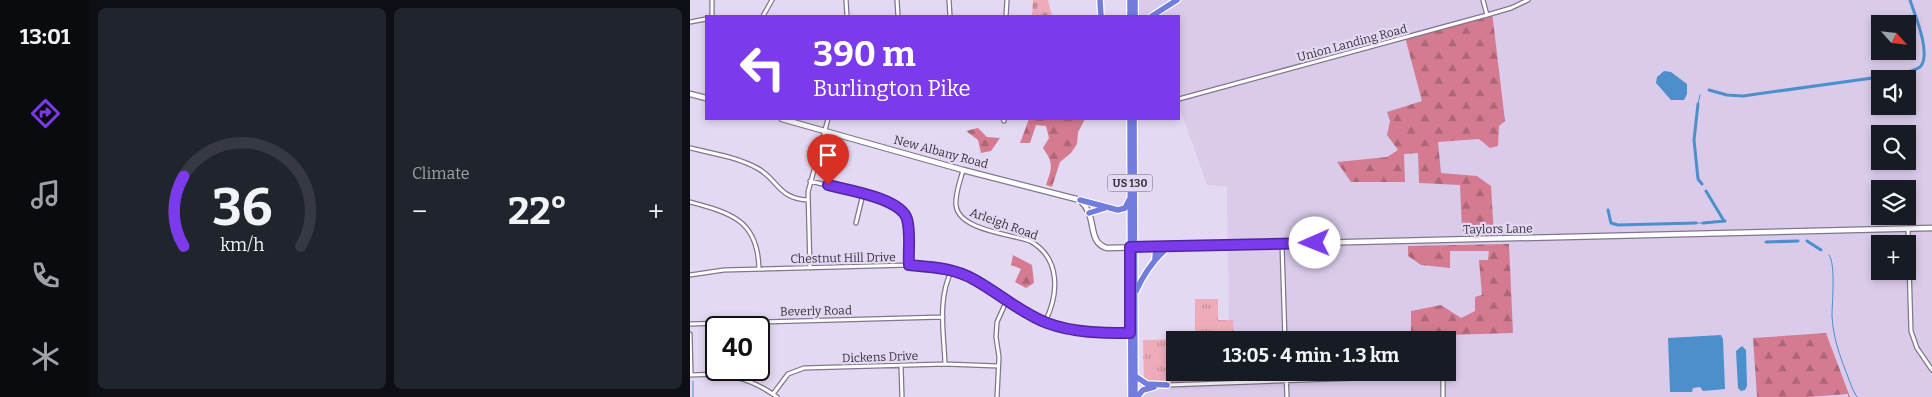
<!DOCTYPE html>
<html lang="en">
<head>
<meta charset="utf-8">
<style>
  body { margin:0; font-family:Bitter,serif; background:#20242c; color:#f1f3f6; height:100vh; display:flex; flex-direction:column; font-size:19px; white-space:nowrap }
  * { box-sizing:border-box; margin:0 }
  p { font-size:16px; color:#9ea1a6 }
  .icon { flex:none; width:28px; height:28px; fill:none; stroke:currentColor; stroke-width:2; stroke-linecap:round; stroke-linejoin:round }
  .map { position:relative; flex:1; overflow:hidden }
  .details { display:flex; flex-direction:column; gap:8px; padding:8px; background:#0d0f14; width:600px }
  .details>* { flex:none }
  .hud { position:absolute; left:15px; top:15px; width:475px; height:105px; border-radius:0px; box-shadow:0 2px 8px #0003; background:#7c3aed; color:#fff; overflow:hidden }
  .needle { width:32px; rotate:117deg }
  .fabs { position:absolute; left:1181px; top:15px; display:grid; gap:10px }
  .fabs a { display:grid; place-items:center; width:45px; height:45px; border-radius:0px; background:#171b24; box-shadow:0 2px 8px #0003; font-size:25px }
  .speed { position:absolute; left:15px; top:316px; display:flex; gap:10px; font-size:25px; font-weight:700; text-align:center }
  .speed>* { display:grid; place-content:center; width:65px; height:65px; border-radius:50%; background:#171b24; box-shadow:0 2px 8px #0003; line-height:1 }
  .speed .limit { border:2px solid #111; border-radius:8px; background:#fff; color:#111 }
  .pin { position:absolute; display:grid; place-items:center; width:42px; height:42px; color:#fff; margin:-51px -21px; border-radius:50% 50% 50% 0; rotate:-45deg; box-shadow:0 0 5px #0007 }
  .pin .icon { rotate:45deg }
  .me { position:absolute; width:55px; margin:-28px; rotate:269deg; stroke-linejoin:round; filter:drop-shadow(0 0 4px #0008) }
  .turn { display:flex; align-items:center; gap:18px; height:105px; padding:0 25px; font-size:22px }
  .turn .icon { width:65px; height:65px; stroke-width:2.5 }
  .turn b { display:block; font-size:35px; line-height:42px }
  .big { font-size:38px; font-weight:700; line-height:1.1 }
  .details .card { flex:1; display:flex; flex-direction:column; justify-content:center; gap:8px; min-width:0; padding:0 18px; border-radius:8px; background:#20242c }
  .details .dial { align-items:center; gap:0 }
  .dial svg { height:130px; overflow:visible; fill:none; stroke:#363941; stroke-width:7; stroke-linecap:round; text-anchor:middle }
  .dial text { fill:#f1f3f6; stroke:none }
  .heat { display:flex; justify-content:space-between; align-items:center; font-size:28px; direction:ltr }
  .details .tiles { flex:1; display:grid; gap:8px; grid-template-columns:repeat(2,1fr) }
  .trip { position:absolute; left:476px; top:331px; width:290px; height:50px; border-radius:0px; background:#171b24; box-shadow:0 2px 8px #0003; font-weight:700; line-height:50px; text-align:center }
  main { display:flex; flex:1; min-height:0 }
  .tabs { display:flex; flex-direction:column; width:90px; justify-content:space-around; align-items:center; background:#090b0e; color:#9ea1a6 }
  .tabs .icon { width:35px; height:35px }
  .tabs .current { color:#7c3aed }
  .tabs b { font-size:22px; color:#f1f3f6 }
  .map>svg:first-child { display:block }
</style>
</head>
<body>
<main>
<nav class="tabs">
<b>13:01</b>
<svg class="icon current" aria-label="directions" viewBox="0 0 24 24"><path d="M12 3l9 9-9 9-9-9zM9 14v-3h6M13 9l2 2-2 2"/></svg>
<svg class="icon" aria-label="music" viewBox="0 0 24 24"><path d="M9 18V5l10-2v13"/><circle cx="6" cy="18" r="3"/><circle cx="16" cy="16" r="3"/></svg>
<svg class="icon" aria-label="phone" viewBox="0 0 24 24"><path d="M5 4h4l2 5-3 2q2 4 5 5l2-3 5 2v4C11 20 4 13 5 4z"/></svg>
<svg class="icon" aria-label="climate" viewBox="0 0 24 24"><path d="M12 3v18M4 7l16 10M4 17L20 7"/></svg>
</nav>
<section class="details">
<div class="tiles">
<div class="card dial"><svg viewBox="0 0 100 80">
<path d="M14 69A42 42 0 1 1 86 69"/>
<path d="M14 69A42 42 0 0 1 14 26" stroke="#7c3aed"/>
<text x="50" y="56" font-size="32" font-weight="700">36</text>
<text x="50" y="72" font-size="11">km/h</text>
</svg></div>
<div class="card"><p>Climate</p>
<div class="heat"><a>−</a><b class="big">22°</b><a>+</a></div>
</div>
</div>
</section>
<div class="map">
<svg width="1242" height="397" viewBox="0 0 1242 397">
  <defs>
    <pattern id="grass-tufts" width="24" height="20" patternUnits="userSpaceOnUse" patternTransform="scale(1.25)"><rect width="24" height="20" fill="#eeacbb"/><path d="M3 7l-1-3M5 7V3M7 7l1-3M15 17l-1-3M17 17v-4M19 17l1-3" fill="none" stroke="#c28d99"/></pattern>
    <pattern id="forest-firs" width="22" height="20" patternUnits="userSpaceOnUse" patternTransform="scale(1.25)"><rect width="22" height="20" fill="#d47b91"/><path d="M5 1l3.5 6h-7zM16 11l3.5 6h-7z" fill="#ad6578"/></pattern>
    <pattern id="cemetery-stones" width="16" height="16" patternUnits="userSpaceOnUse" patternTransform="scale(1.25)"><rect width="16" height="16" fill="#eeacbb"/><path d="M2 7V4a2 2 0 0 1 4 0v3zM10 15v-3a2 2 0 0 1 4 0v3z" fill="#c28d99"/></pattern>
  </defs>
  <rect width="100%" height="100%" fill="#e4d9f2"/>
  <path fill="#dacbeb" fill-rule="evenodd" d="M445,0H1242V397H447L456,389L528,373L758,372V340H527L539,335L537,187L517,185L489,106V16H445ZM1190,24H1218V51H1190ZM1190,79H1218V106H1190ZM1190,134H1218V161H1190ZM1190,189H1218V216H1190ZM1190,244H1218V271H1190Z"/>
  <path fill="url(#grass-tufts)" d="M505,299H528V320H543L544,340H485V372L529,373V384L454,386L453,340L505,339Z"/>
  <path fill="url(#forest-firs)" d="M802,12L815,121L809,126L808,146L800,148L789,139L748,142L751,173L787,176L801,186L804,236L776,237L772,229L770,185L729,183L728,153L714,154L715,182H661L647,162L697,157L708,150L697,135L700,121L697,112L732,101L715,37Z
    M339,119H395L388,132L387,144L381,153L370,162L362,187L356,185C362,167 364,164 353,148L359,138L356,126L346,125L340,143H330Z
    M288,128L297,137L310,138L301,151L291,153L288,140L276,131Z
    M819,244L823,333L757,335L729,333V340H684L721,337V311L751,305L771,318L785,311V297L792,295L789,260H798L799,251H760V268L731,265L718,256V246Z
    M323,255L342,265L344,283L336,288L325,282L331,269L321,265Z
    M1136,333L1160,397H1158V394L1118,397H1067L1063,338Z"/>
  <path fill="url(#cemetery-stones)" d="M343,0H358L362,16H342Z"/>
  <path fill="#4c8fca" d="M974,71L981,72L997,84V94L994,100H981L966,83L967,77Z
    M1031,335L1033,339L1035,389L1013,391L1010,387L1003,388L1002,392H980L978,338Z
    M1052,346L1056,350L1057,386L1055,390L1051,391L1048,388L1046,351Z"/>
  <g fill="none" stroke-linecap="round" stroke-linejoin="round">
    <path stroke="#4c8fca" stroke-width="1" d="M1008,104L1010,95
      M1006,223H1013
      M1139,255C1146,264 1142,302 1142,316C1143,342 1154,366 1163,390L1167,397
      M3,397V381"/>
    <path stroke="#4c8fca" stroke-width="3" d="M1019,90L1037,95L1053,96L1204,75C1212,73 1222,72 1230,67C1242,55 1225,15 1220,0
      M1008,104L1004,140L1008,179L1012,184
      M1016,191L1034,221
      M918,210L921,223L928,225L1006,223
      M1013,223L1035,221
      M1117,241L1131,250
      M1076,242L1108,241"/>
    <defs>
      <path id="street" d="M156,0L157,16
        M207,0L208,16
        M259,0L260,16
        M793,0L797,15
        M22,16V0
        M73,16L82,0
        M316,16L317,0
        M0,22L16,19
        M489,99L797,15L821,8L838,0
        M313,119L314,121
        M0,148C21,153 47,157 67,168C88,179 88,199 118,200
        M273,170C270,182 265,193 266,205C268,230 320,234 340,241C371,258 369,294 355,322
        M120,181L173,194L207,206L217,218L219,265
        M0,202C41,213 68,220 69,269
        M166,223L173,194
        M1218,229L1221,331L1227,348L1242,370
        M592,244L595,340
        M120,268L118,192L138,119
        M0,275L34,270L219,265C242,267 264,268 285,280C310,294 331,313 357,323C384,334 412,333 440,333
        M0,324L253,317
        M0,334L1,375
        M255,364C254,334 247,298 262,270
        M211,365L212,397
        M596,372L597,397
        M0,375C35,373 58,376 87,397
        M478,385L751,375L753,378V397
        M83,394L98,374L114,368L255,364L308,366
        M307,397L309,357L306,337L307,322L317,300"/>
      <path id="secondary" d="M0,94L16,98
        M92,119L273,170L390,200C394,204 397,208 399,213C404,226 401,244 417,248L1242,228"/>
      <path id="highway" d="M410,0L411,16
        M440,0V16
        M445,16V0
        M462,16L487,0
        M440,119L441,397
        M444,119L445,397
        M390,200L428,210L435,208L439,200
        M399,213L415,208
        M465,259L466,247
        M446,291C454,274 464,258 480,246
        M445,376L457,384L477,385
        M447,397L453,390L464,387"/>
    </defs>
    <use href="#street" stroke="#81768d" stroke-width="5.5"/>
    <use href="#secondary" stroke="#81768d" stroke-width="7"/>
    <use href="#highway" stroke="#fff" stroke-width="8"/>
    <use href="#street" stroke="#fff" stroke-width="3"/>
    <use href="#secondary" stroke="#fff" stroke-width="4.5"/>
    <use href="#highway" stroke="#717cdd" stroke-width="5.5"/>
  </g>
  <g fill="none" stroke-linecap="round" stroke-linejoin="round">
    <defs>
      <path id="route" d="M138,185C157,190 211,198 217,219C221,233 218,251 219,265C242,267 264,268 285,280C310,294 331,313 357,323C384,333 412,333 440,333V247L625,243"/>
    </defs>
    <use href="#route" stroke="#51269a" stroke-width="12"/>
    <use href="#route" stroke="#7c3aed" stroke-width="9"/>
  </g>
  <g text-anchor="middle" stroke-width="4.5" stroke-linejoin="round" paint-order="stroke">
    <rect fill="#e4d9f2" stroke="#6c6573" stroke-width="1" x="417.5" y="174.5" width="45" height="17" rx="4"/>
    <g font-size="11" font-weight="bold" fill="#38333d">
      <text x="440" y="187">US 130</text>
    </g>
    <g font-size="12" fill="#38333d" stroke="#e4d9f2">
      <text transform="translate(662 43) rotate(-15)" y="4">Union Landing Road</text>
      <text transform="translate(251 152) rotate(15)" y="4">New Albany Road</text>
      <text transform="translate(314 224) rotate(20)" y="4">Arleigh Road</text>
      <text transform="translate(808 229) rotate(-1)" y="4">Taylors Lane</text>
      <text transform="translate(153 258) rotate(-1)" y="4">Chestnut Hill Drive</text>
      <text transform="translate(126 311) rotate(-1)" y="4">Beverly Road</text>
      <text transform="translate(190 357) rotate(-2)" y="4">Dickens Drive</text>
    </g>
  </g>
</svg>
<div class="fabs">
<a><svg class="needle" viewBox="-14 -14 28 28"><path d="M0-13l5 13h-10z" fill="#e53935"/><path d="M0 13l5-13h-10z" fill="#9ea1a6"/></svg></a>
<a><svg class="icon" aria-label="sound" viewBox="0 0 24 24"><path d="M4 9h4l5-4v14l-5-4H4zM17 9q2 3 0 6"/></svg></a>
<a><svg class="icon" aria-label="search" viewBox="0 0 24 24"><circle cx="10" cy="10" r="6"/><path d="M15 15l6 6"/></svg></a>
<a><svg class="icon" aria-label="layers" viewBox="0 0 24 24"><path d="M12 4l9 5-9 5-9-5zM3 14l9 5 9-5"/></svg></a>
<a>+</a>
</div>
<div class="speed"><div class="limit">40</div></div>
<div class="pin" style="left:138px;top:185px;background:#d93025"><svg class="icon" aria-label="arrive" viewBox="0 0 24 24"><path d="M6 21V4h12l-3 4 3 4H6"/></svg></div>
<svg class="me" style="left:625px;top:243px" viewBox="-20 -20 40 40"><circle r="19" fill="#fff"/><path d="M0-13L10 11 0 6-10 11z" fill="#7c3aed"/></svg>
<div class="trip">13:05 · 4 min · 1.3 km</div>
<div class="hud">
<div class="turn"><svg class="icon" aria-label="left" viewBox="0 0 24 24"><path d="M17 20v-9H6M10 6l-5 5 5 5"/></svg><div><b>390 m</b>Burlington Pike</div></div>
</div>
</div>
</main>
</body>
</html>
